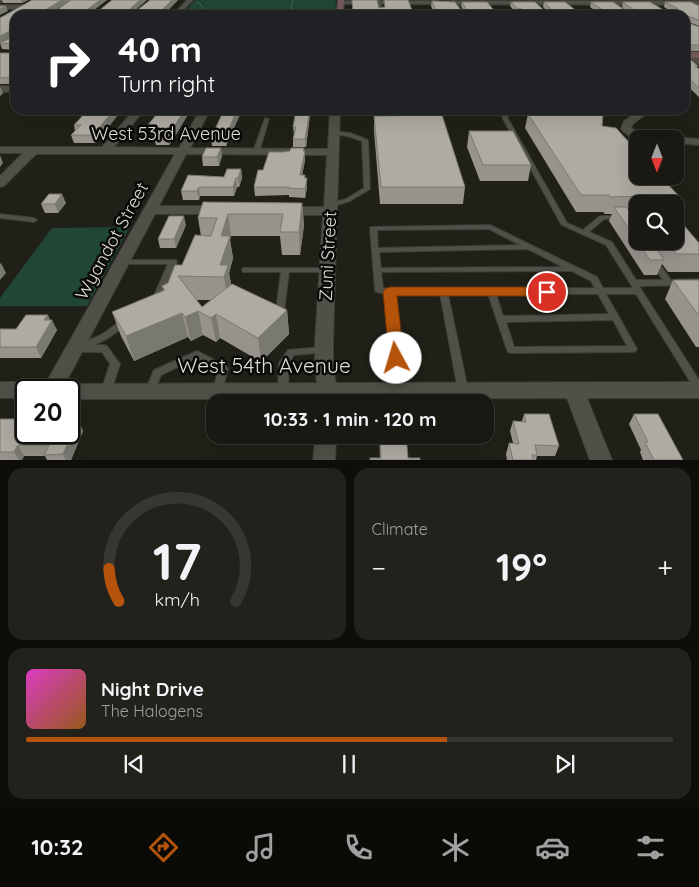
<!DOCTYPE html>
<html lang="en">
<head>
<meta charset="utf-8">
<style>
  body { margin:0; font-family:Quicksand,sans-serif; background:#22211b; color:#f1f3f6; height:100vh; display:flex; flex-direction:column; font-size:19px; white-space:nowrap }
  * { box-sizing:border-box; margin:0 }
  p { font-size:16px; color:#9fa09f }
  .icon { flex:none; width:28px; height:28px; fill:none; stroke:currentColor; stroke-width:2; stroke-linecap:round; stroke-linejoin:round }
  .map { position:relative; height:460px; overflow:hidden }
  .side { display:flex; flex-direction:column; gap:8px; padding:8px; background:#0e0d0a; flex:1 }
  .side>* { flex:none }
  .hud { position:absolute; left:10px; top:10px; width:680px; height:105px; border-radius:15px; box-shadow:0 5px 20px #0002,0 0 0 1px #373732; background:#202124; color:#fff; overflow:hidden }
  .needle { width:32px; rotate:180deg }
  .controls { position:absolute; left:629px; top:130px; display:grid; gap:10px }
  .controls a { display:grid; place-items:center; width:55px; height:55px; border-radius:10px; background:#191812; box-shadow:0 5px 20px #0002,0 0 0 1px #373732; font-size:25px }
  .speed { position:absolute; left:15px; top:379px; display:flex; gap:10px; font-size:25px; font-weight:700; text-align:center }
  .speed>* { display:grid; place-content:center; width:65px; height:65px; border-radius:50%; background:#191812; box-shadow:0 5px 20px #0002,0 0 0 1px #373732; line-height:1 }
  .speed .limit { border:2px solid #111; border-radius:8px; background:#fff; color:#111 }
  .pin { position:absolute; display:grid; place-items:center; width:42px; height:42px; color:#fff; margin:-21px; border:2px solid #fff; border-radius:50%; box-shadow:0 1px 5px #0007 }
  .me { position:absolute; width:55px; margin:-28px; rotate:354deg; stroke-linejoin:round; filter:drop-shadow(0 0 4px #0008) }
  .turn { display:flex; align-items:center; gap:18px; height:105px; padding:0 25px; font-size:22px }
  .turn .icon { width:65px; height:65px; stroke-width:2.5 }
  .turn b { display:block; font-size:35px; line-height:42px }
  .big { font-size:38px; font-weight:700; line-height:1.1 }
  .side .widget { flex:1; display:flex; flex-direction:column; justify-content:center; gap:8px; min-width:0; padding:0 18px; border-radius:15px; background:#22211b }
  .side .dial { align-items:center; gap:0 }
  .dial svg { height:130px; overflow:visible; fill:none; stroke:#373732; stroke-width:7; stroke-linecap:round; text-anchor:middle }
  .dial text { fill:#f1f3f6; stroke:none }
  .song { display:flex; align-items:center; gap:15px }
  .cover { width:60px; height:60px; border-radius:8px; background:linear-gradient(135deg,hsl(310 70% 55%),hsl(30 70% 35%)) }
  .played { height:5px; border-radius:2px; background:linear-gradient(90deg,#b45309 65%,#373732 65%) }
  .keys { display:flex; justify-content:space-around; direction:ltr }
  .heat { display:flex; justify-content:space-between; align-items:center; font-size:28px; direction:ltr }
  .side .tiles { flex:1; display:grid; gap:8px; grid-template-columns:1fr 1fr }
  .widget:last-child { grid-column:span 2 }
  .trip { position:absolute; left:206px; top:394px; width:288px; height:50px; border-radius:15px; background:#191812; box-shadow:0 5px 20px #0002,0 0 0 1px #373732; font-weight:700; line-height:50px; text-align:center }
  .tab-bar { display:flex; height:80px; justify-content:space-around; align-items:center; background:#0a0a07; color:#9fa09f }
  .tab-bar .icon { width:35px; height:35px }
  .tab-bar .on { color:#b45309 }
  .tab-bar b { font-size:22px; color:#f1f3f6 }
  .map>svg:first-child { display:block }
</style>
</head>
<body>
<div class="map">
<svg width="699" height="460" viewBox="0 0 699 460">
  <rect width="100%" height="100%" fill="#212018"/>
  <path fill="#204735" d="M195,0H336L335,15H182Z
    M130,227L87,306H0V298L52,228Z"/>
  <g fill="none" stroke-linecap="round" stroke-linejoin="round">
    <defs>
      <path id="lane" d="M2,0H5L0,3V1Z
        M378,0H380L383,15H379Z
        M453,0H455L465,15H461Z
        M253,110H257L256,114H252Z
        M513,110H518L507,117L567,223L583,230L600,216H621L622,217L619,219H604L589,232L612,242L636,280H663L650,262L654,260H657L671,280L699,279V285L639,286L699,380V392L696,391L636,294H606L637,349L636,351L633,352L511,353L508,352L507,350L488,294H448L468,390L466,393L463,394L460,393L458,390L440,294L393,295L401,358L399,360L396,362L393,360L391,358L385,294L376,292L375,290L370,228L371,227L490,225L597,277L603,288H633L606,245L562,225L561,224L502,117ZM489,229L520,245L378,248L377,230ZM528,249L563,267L381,268L379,252ZM570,271H572L591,281L595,288L389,289L383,288L381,272ZM496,294H598L609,314L503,316ZM613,320L627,346L514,347L506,322Z
        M539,110H545L533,118V120H529L528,117V116Z
        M265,118L269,119L259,152L256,154L254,153L253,152Z
        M334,131L350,133L368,140L370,189L350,201L330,207L327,205L328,204L346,199L364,188L362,141L347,136L332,134L331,133Z
        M0,214L34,218L37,220L34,222L0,218Z
        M119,260H176L177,262L159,302H153L152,300L168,264H122L118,262Z
        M243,268H327L331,270L327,272H289L284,311L283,313H277L276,311L281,272H243L242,270Z
        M125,319L128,320L129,322L128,324L107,339L94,345H104L107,346L120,364L111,391L109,394L106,395L103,394L101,391L110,364L102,352H80L75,350L74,348L75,346L101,335L122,320Z
        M323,347L326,348L327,350L326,352L294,355L289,363L288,390L286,393L283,394L280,393L278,390L279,363L288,350Z
        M197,351L226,366L228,369L221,394L218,395L215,394L213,391L218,371L197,358L161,375L153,394L150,395L147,394L145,391L154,370Z"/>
      <path id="street" d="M187,0H193L179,15H173Z
        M341,1H699V5L339,4Z
        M0,5H24L27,7L24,9H0Z
        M687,53H693L699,59V65L687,57Z
        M0,86H15V92H0Z
        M134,110H144L114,147L179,148L200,110H210L190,148L328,149L330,110H340L333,343V369L336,383L699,382V398H587L612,460H590L567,398L337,399V402H317V399H69V390H42L175,154H36L4,186L0,187V176L23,153H0V147H102ZM186,154L327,155L324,207H284L277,211L284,215H323L315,343V369L317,383L65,384L155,214H218L225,210L218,206H159Z
        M640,110H651L633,124L631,128C642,136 658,131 668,139C651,139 633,143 621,129L624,121Z
        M675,137L699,139V145L675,143V139H671Z
        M0,382H26L33,384L36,390H26V398H0Z
        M316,435H336L335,460H313Z"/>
      <path id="secondary" d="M338,0H344L343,15H337Z
        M685,52H699V58H685Z"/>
    </defs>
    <use href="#lane" stroke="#3e3c37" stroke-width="2"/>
    <use href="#street" stroke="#3e3c37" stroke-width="2"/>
    <use href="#secondary" stroke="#3e3c37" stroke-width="3"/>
    <path stroke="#7f7e78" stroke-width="1" stroke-dasharray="1 1" stroke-linecap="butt" d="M293,0L291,6L293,14
      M197,2L202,6L203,15
      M279,15L331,10"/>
    <use href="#lane" fill="#515048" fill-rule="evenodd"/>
    <use href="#street" fill="#515048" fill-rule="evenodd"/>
    <use href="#secondary" fill="#745b5c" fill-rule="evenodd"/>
  </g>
  <path fill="#95938b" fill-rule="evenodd" d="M2,0H28L22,3H3Z
    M71,0H107L92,11H136L178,0L163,15H15V84H0V53H15L14,50L2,49L0,43L14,35L0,18L71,0L52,12H54Z
    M432,1L462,12L464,11L461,6L462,2L498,15H435L431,6Z
    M511,2L546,12L547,11L543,7L544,2L582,15H521L519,12L517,14L510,6Z
    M591,2L628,12L622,7L623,2L667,12H672L664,7L665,2L699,6V26L686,21V22L699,27V51H685V15H602L590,7Z
    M685,55L698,66L697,68L699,69V97L685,84Z
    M88,110L96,143H74L71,135L75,131L74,125Z
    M160,110L177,133L169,145H156L155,141H153L152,133H150L148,125Z
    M224,110H242L226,146H212L211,138Z
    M528,114L602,126L678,195L674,204H638V241H675L699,243V272H668L662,264L657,275H644L609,221L612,214H605L603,212H576L525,128Z
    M310,115L306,147H293V139L294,135L293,127Z
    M374,116L465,187L463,204H380L374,131Z
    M469,131L531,165L528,181H480L467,147Z
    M304,151L305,160L302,175H305L307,187L305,198L289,197V195L255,196L254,187L283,152Z
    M222,156L219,166H203L202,157Z
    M241,169L242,178L239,187H237L234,196H200L199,200H183L181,191L224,177Z
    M66,203L58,213H45L41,204Z
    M302,203L304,225L300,255H282L280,236H231L230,240L233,258L229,273L231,284L287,310L289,334L261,362L220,338L216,342L203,335L191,341L188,337L134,361L121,336L112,312L164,291L162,286L168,283L182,265L201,236L198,218ZM196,300H211L202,307Z
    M186,225L176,248H160L158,239Z
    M673,280H699V347H696L665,299Z
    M50,320L57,330L41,358H0V329H16Z
    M524,414L559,446L555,456H537L536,460H507L506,454L509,443H513L510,431L513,421H522Z
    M634,414L683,460H643L640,452L641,450L629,424Z
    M0,419H19L26,432L78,420L83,431L71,460H47L45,456H24L22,460H0Z
    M364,435H406L408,458H380L379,437H364Z"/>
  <path fill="#797871" d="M21,0H28L22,3Z
    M62,0H71L49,13L47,11V9Z
    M100,0H107L89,14L87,11L88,9Z
    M140,0H147L131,14L130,11V9Z
    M172,0H178L163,15H157Z
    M6,6L8,11L0,15V9Z
    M12,30L14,35L0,43V36Z
    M1,87L3,94L0,96V88Z
    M114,110H122L96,143L93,135Z
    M185,110H191L177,133L169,145L167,136Z
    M237,110H242L226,146L225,138Z
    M310,110V115L306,147L305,139Z
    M221,148L222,156L219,166L217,157Z
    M304,148V156L305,151V160L301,183L300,175Z
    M0,155L3,163L0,167Z
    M241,169L242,178L239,187L238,178Z
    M236,178L237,187L234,196L233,187Z
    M307,178V187L305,198V189Z
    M199,187L200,196L199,200L197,191Z
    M62,194L66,203L58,213L55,204Z
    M302,203L304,225L300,255L299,232Z
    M228,214L231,236L230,240L233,258L229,273L232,289L228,300L224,277L220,265L221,236Z
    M184,216L186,225L176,248L174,239Z
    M1,263L6,273L0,280V264Z
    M287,310L289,334L261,362L258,338Z
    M198,311L203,335L191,341L185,317Z
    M182,313L188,337L134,361L126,336Z
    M216,314L220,338L216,342L211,318Z
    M48,315L51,322L52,320L57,330L41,358L36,347L44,320Z
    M19,419L26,429L16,424Z
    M78,420L83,431L71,460H66L63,454Z
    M18,445L24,456L22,460H19L14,452Z"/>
  <path fill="#adaba2" stroke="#797871" d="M32,0H62L47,9V11L54,12L71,0H100L88,9L87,11L97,12L112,0H140L130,9V11H136L150,0H172L157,15H15V52H14V44L0,43L14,36L15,32L12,30L0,36V18Z
    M352,0H377L379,8L385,7L384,0H408L414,15H353Z
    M432,1L455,2L462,12L467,10L462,2H487L498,15H438Z
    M511,2H535L546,12L552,10L544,2H565L582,15H527L520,8L518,9Z
    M591,2H613L628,12L634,10L623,2H650L667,12H676L677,8L665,2H691L699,6V20L685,15L686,22L699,27V45H685V15H610Z
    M0,6H6L0,9Z
    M0,53H15V77L0,78Z
    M685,55L698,66H695L699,69V88L685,75Z
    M88,110H114L93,135H71L81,125H74Z
    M160,110H185L175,125L167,136H154L156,133H152L157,125H148Z
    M224,110H237L225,138H211Z
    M296,110H310L305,139H293L296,127H293Z
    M528,114H536L539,116L545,114H603L602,126L616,128L638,152V176H660L678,195H658L665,204H639L646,202V196L610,197L609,195H581Z
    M442,115L465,187H381L374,116Z
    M469,131H513L531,165H483Z
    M206,148H221L217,157H202Z
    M291,148H304L303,151H305L300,175H305L304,178H307L305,189L288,188L289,187H254L258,170H263L269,152H283L290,151Z
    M227,169H241L238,178H236L233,187H199L197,191H181L188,175L224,177Z
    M49,194H62L55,204H41Z
    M203,202L302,203L299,232H280L283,214H228L221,236H230L220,265H228L224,277L178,276L202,307L232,284L287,310L258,338L216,314L211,318L198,311L185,317L182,313L126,336L112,312L165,290L162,286L168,283L175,265H182L195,235L211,236L217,218H198Z
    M614,207H626L638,220V241H651L664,260H650Z
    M675,215L699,243V254H676L667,241H675Z
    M169,216H184L174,239H158Z
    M673,280H699V316Z
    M26,315H48L44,320H52L36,347H0V329H16Z
    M524,414H549L559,446L535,445L537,455H532L533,460H513L509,443L519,444L513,421L526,422Z
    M634,414H658L683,460H654L645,442H648Z
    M0,419H19L16,424H26V432H69V421L78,420L63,454L44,455L49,445H18L14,452H0Z
    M380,435H406L408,458H420V460H370V458H381Z"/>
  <path fill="#b45309" stroke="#753606" d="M390,287H547L551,288L553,292L551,295L547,296H397L404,358L402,362L396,364L391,362L389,358L383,292L385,289Z"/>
  <g text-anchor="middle" stroke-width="5" stroke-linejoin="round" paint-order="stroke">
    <g font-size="18" fill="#deddd9" stroke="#0a0907">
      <text x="166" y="140">West 53rd Avenue</text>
      <text transform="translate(112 241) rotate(-61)" y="6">Wyandot Street</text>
      <text transform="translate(328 256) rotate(-87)" y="6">Zuni Street</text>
    </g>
    <g font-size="21" fill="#deddd9" stroke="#0a0907">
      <text x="264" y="373">West 54th Avenue</text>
    </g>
  </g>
</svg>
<div class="controls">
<a><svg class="needle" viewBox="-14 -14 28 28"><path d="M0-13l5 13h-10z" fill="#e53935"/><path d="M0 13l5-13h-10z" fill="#9fa09f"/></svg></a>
<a><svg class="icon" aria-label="search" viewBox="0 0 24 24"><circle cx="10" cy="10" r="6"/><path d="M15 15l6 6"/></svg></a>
</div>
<div class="speed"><div class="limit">20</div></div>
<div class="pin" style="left:547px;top:292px;background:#d93025"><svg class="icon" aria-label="arrive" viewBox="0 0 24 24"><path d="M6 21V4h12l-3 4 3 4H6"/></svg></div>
<svg class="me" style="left:396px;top:358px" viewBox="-20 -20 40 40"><circle r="19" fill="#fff"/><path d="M0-13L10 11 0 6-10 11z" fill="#b45309"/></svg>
<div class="trip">10:33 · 1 min · 120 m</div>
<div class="hud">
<div class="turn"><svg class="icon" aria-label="right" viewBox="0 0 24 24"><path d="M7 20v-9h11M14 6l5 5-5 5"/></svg><div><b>40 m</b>Turn right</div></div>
</div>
</div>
<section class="side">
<div class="tiles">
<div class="widget dial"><svg viewBox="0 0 100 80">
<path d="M14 69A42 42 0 1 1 86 69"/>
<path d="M14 69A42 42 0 0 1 8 49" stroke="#b45309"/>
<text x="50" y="56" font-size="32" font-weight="700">17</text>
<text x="50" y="72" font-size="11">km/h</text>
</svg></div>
<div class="widget"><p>Climate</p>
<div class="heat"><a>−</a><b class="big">19°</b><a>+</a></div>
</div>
<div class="widget">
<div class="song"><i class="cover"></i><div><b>Night Drive</b><p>The Halogens</p></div></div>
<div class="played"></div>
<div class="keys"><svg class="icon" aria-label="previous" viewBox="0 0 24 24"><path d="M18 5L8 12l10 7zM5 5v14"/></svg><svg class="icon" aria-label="pause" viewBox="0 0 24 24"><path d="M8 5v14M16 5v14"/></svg><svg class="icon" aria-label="next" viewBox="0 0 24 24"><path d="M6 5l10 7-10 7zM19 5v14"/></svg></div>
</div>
</div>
</section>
<nav class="tab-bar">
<b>10:32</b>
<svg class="icon on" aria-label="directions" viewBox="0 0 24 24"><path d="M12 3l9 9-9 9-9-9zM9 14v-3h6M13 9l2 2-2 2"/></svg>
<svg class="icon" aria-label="music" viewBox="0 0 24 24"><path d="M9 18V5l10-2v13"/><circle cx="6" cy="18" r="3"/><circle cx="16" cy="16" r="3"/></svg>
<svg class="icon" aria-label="phone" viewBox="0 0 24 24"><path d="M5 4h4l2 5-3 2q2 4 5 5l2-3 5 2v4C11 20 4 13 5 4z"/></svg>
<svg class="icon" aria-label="climate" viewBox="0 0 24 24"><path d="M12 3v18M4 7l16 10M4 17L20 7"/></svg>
<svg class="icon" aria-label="car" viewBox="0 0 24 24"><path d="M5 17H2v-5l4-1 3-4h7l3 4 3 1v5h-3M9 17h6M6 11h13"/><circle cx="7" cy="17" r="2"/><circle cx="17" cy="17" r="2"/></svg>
<svg class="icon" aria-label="filters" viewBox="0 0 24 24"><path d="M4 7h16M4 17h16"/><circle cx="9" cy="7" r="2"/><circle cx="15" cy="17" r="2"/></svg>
</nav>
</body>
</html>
